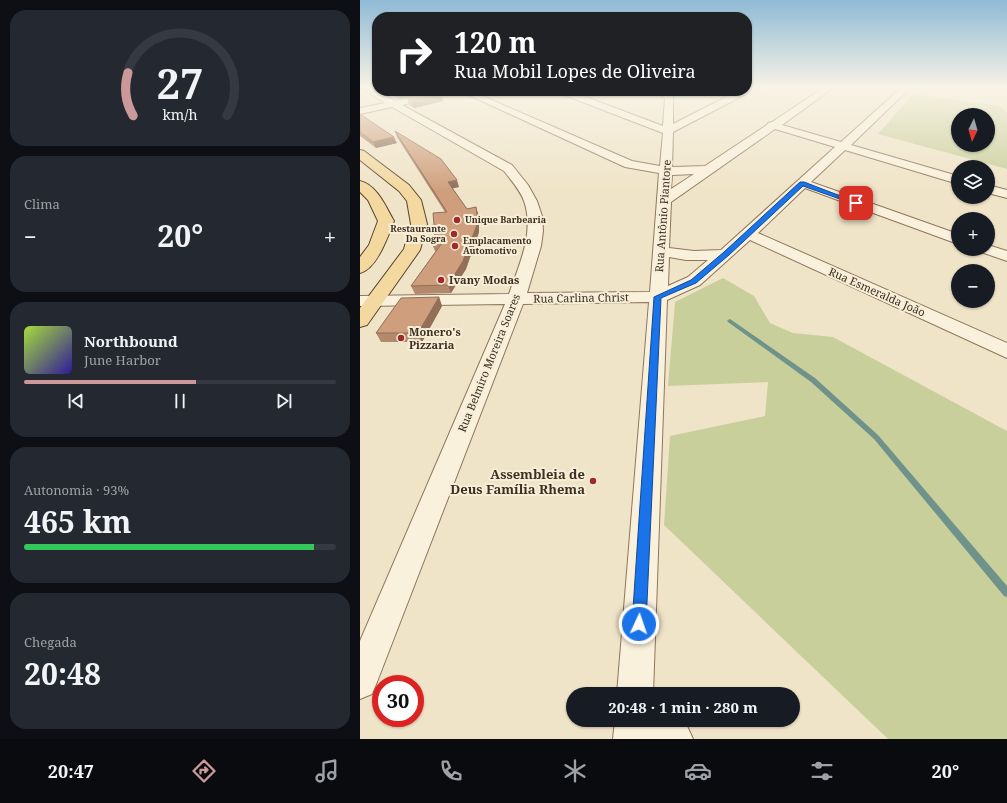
<!DOCTYPE html>
<html lang="pt">
<head>
<meta charset="utf-8">
<style>
  body { margin:0; font-family:"Noto Serif",serif; background:#242831; color:#f1f3f6; height:100vh; display:flex; flex-direction:column; font-size:15px; white-space:nowrap }
  * { box-sizing:border-box; margin:0 }
  p { font-size:13px; color:#9ea1a6 }
  .icon { flex:none; width:22px; height:22px; fill:none; stroke:currentColor; stroke-width:2; stroke-linecap:round; stroke-linejoin:round }
  .map { position:relative; flex:1; overflow:hidden }
  .side { display:flex; flex-direction:column; gap:10px; padding:10px; background:#0d0f14; width:360px }
  .side>* { flex:none }
  .hud { position:absolute; left:12px; top:12px; width:380px; height:84px; border-radius:16px; box-shadow:0 1px 3px #0004; background:#202124; color:#fff; overflow:hidden }
  .needle { width:26px; rotate:185deg }
  .fabs { position:absolute; left:591px; top:108px; display:grid; gap:8px }
  .fabs a { display:grid; place-items:center; width:44px; height:44px; border-radius:50%; background:#171b24; box-shadow:0 1px 3px #0004; font-size:20px }
  .speed { position:absolute; left:12px; top:675px; display:flex; gap:8px; font-size:20px; font-weight:700; text-align:center }
  .speed>* { display:grid; place-content:center; width:52px; height:52px; border-radius:50%; background:#171b24; box-shadow:0 1px 3px #0004; line-height:1 }
  .speed .limit { border:6px solid #d22; background:#fff; color:#111 }
  .pin { position:absolute; display:grid; place-items:center; width:34px; height:34px; color:#fff; margin:-17px; border-radius:8px; box-shadow:0 2px 6px #0006 }
  .me { position:absolute; width:44px; margin:-22px; rotate:3deg; stroke-linejoin:round; filter:drop-shadow(0 0 3px #0008) }
  .turn { display:flex; align-items:center; gap:14px; height:84px; padding:0 16px; font-size:18px }
  .turn .icon { width:52px; height:52px; stroke-width:2.5 }
  .turn b { display:block; font-size:28px; line-height:34px }
  .big { font-size:30px; font-weight:700; line-height:1.1 }
  .side .tile { flex:1; display:flex; flex-direction:column; justify-content:center; gap:6px; min-width:0; padding:0 14px; border-radius:16px; background:#242831 }
  .side .dial { align-items:center; gap:0 }
  .dial svg { height:104px; overflow:visible; fill:none; stroke:#363941; stroke-width:7; stroke-linecap:round; text-anchor:middle }
  .dial text { fill:#f1f3f6; stroke:none }
  .song { display:flex; align-items:center; gap:12px }
  .cover { width:48px; height:48px; border-radius:6px; background:linear-gradient(135deg,hsl(80 70% 55%),hsl(250 70% 35%)) }
  .played { height:4px; border-radius:2px; background:linear-gradient(90deg,#cc999b 55%,#363941 55%) }
  .keys { display:flex; justify-content:space-around; direction:ltr }
  .heat { display:flex; justify-content:space-between; align-items:center; font-size:22px; direction:ltr }
  .charge { height:6px; border-radius:3px; background:linear-gradient(90deg,#34c759 93%,#363941 0) }
  .trip { position:absolute; left:206px; top:687px; width:234px; height:40px; border-radius:20px; background:#171b24; box-shadow:0 1px 3px #0004; font-weight:700; line-height:40px; text-align:center }
  .dock { display:flex; height:64px; justify-content:space-around; align-items:center; background:#090b0e; color:#9ea1a6 }
  .dock .icon { width:28px; height:28px }
  .dock .selected { color:#cc999b }
  .dock b { font-size:18px; color:#f1f3f6 }
  main { display:flex; flex:1; min-height:0 }
  .map>svg:first-child { display:block }
</style>
</head>
<body>
<main>
<section class="side">
<div class="tile dial"><svg viewBox="0 0 100 80">
<path d="M14 69A42 42 0 1 1 86 69"/>
<path d="M14 69A42 42 0 0 1 10 36" stroke="#cc999b"/>
<text x="50" y="56" font-size="32" font-weight="700">27</text>
<text x="50" y="72" font-size="11">km/h</text>
</svg></div>
<div class="tile"><p>Clima</p>
<div class="heat"><a>−</a><b class="big">20°</b><a>+</a></div>
</div>
<div class="tile">
<div class="song"><i class="cover"></i><div><b>Northbound</b><p>June Harbor</p></div></div>
<div class="played"></div>
<div class="keys"><svg class="icon" aria-label="previous" viewBox="0 0 24 24"><path d="M18 5L8 12l10 7zM5 5v14"/></svg><svg class="icon" aria-label="pause" viewBox="0 0 24 24"><path d="M8 5v14M16 5v14"/></svg><svg class="icon" aria-label="next" viewBox="0 0 24 24"><path d="M6 5l10 7-10 7zM19 5v14"/></svg></div>
</div>
<div class="tile"><p>Autonomia · 93%</p><b class="big">465 km</b><div class="charge"></div></div>
<div class="tile"><p>Chegada</p><b class="big">20:48</b></div>
</section>
<div class="map">
<svg width="647" height="739" viewBox="0 0 647 739">
  <rect width="100%" height="100%" fill="#f0e4c8"/>
  <path fill="#c9cf9b" fill-rule="evenodd" d="M553,94L640,106L647,113V169L518,134ZM598,115H628V145H598Z
    M363,278L394,296L410,323L433,333L473,337L647,431V739H528L304,525L310,436L405,416L408,382L308,386L315,302Z"/>
  <g fill="none" stroke-linecap="round" stroke-linejoin="round">
    <path fill="#6f938a" fill-rule="evenodd" d="M370,319L455,378L518,435L647,586V597L644,596L514,439L451,382L368,322L367,321L368,320Z"/>
    <defs>
      <path id="minor" d="M1,88H11L35,101L83,91H111L272,161L300,166L303,133L199,93L198,91H210L303,126L305,98L293,91H304L313,97V124L378,91H387L388,89L389,91L388,93L313,132L312,167L345,166L407,125L408,123L412,122L463,88H473L422,125L481,142L541,88H550L491,145L598,176V184L485,150L451,182L598,234V244L445,188L398,233L647,343V358L390,240L340,285L307,300L293,694H257L289,302L163,304L17,682L12,694L0,699V641L145,304L0,306V296L149,294C159,265 175,232 164,201C160,190 151,180 144,171L32,107L0,114V108L25,103ZM100,91L265,167L299,173L290,292L167,293L181,246L183,231L182,216L177,201L168,185L152,165L42,105ZM415,129L475,147L361,250L334,251L309,248L311,202ZM334,174L311,189L312,175ZM309,257L326,260H348L328,277L308,286Z
        M628,185L647,190V198L628,193Z
        M628,245L647,251V261L621,252L619,249H628Z
        M255,720H323L327,726L333,739H253Z"/>
      <path id="major" d="M0,150L4,151L49,185L61,200L67,224L60,250L7,325L0,327V308L44,249L51,224L47,201L39,191L0,160Z
        M0,181C17,185 26,207 34,221C28,236 17,269 0,273V257L9,245L18,221L8,200L0,192Z"/>
    </defs>
    <use href="#minor" stroke="#8d765c" stroke-width="2"/>
    <use href="#major" stroke="#5b4430" stroke-width="2"/>
    <use href="#minor" fill="#faf1dc" fill-rule="evenodd"/>
    <use href="#major" fill="#f3d9a0" fill-rule="evenodd"/>
  </g>
  <path fill="#b2896c" d="M25,91H65V93L81,94L83,101L54,108L49,105L47,97L60,94L38,99Z
    M0,114L37,143L16,148L0,136Z
    M35,131L99,187L92,188L107,209L116,207L118,214L119,222V232L106,269L91,293L55,294L51,286L76,251H75L72,244L85,212L37,137Z
    M79,297L82,306L62,342H21L16,333Z"/>
  <path fill="#916f58" d="M57,91H65V93L38,99L37,95Z
    M81,94L83,101L54,108L52,100Z
    M34,137L37,143L16,148L13,142Z
    M97,180L99,187L90,189L88,182Z
    M116,207L118,214L119,222V232L106,269L91,293L88,285Z
    M79,297L82,306L62,342L58,333Z"/>
  <path fill="#cf9f7d" stroke="#916f58" d="M30,91H57L37,95Z
    M74,91L81,94L52,100L47,97Z
    M0,114L34,137L13,142L0,132Z
    M35,131L81,159L97,180L88,182L107,209L116,207L117,215V225L103,261L88,285L51,286L82,243L72,244L75,237L73,213L87,212Z
    M79,297L58,333H16L41,298Z"/>
  <linearGradient id="sky" x2="0" y2="1"><stop stop-color="#8fbad6"/><stop offset="0.46" stop-color="#f8f3e6"/><stop offset="1" stop-color="#f8f3e6" stop-opacity="0"/></linearGradient>
  <rect width="647" height="191" fill="url(#sky)"/>
  <path fill="#1a73e8" stroke="#114b97" d="M440,182H444L499,203L494,204L443,186L369,255L336,283L301,298L286,624L284,629L279,631L274,629L272,624L294,297L331,280L364,252Z"/>
  <g fill="#9e2a2b" stroke="#f7eed8" stroke-width="1.5">
    <circle cx="97" cy="220" r="4"/>
    <circle cx="94" cy="234" r="4"/>
    <circle cx="95" cy="246" r="4"/>
    <circle cx="81" cy="280" r="4"/>
    <circle cx="41" cy="338" r="4"/>
    <circle cx="233" cy="481" r="4"/>
  </g>
  <g text-anchor="middle" stroke-width="4" stroke-linejoin="round" paint-order="stroke">
    <g font-size="9" font-weight="bold" fill="#3d2e20" stroke="#f7eed8" text-anchor="start">
      <text x="105" y="223">Unique Barbearia</text>
      <text x="86" y="232" text-anchor="end">Restaurante<tspan x="86" dy="10">Da Sogra</tspan></text>
      <text x="103" y="244">Emplacamento<tspan x="103" dy="10">Automotivo</tspan></text>
    </g>
    <g font-size="11" fill="#3d2e20" stroke="#f7eed8">
      <text transform="translate(303 216) rotate(-86)" y="4">Rua Antônio Piantore</text>
      <text transform="translate(517 292) rotate(24)" y="4">Rua Esmeralda João</text>
      <text transform="translate(221 298) rotate(-1)" y="4">Rua Carlina Christ</text>
      <text transform="translate(129 363) rotate(-68)" y="4">Rua Belmiro Moreira Soares</text>
    </g>
    <g font-size="11" font-weight="bold" fill="#3d2e20" stroke="#f7eed8" text-anchor="start">
      <text x="89" y="284">Ivany Modas</text>
      <text x="49" y="336">Monero's<tspan x="49" dy="13">Pizzaria</tspan></text>
    </g>
    <g font-size="13" font-weight="bold" fill="#3d2e20" stroke="#f7eed8" text-anchor="end">
      <text x="225" y="479">Assembleia de<tspan x="225" dy="15">Deus Família Rhema</tspan></text>
    </g>
  </g>
</svg>
<div class="fabs">
<a><svg class="needle" viewBox="-14 -14 28 28"><path d="M0-13l5 13h-10z" fill="#e53935"/><path d="M0 13l5-13h-10z" fill="#9ea1a6"/></svg></a>
<a><svg class="icon" aria-label="layers" viewBox="0 0 24 24"><path d="M12 4l9 5-9 5-9-5zM3 14l9 5 9-5"/></svg></a>
<a>+</a>
<a>−</a>
</div>
<div class="speed"><div class="limit">30</div></div>
<div class="pin" style="left:496px;top:203px;background:#d93025"><svg class="icon" aria-label="arrive" viewBox="0 0 24 24"><path d="M6 21V4h12l-3 4 3 4H6"/></svg></div>
<svg class="me" style="left:279px;top:624px" viewBox="-20 -20 40 40"><circle r="17" fill="#1a73e8" stroke="#fff" stroke-width="3"/><path d="M0-11L8 9 0 5-8 9z" fill="#fff"/></svg>
<div class="trip">20:48 · 1 min · 280 m</div>
<div class="hud">
<div class="turn"><svg class="icon" aria-label="right" viewBox="0 0 24 24"><path d="M7 20v-9h11M14 6l5 5-5 5"/></svg><div><b>120 m</b>Rua Mobil Lopes de Oliveira</div></div>
</div>
</div>
</main>
<nav class="dock">
<b>20:47</b>
<svg class="icon selected" aria-label="directions" viewBox="0 0 24 24"><path d="M12 3l9 9-9 9-9-9zM9 14v-3h6M13 9l2 2-2 2"/></svg>
<svg class="icon" aria-label="music" viewBox="0 0 24 24"><path d="M9 18V5l10-2v13"/><circle cx="6" cy="18" r="3"/><circle cx="16" cy="16" r="3"/></svg>
<svg class="icon" aria-label="phone" viewBox="0 0 24 24"><path d="M5 4h4l2 5-3 2q2 4 5 5l2-3 5 2v4C11 20 4 13 5 4z"/></svg>
<svg class="icon" aria-label="climate" viewBox="0 0 24 24"><path d="M12 3v18M4 7l16 10M4 17L20 7"/></svg>
<svg class="icon" aria-label="car" viewBox="0 0 24 24"><path d="M5 17H2v-5l4-1 3-4h7l3 4 3 1v5h-3M9 17h6M6 11h13"/><circle cx="7" cy="17" r="2"/><circle cx="17" cy="17" r="2"/></svg>
<svg class="icon" aria-label="filters" viewBox="0 0 24 24"><path d="M4 7h16M4 17h16"/><circle cx="9" cy="7" r="2"/><circle cx="15" cy="17" r="2"/></svg>
<b>20°</b>
</nav>
</body>
</html>
